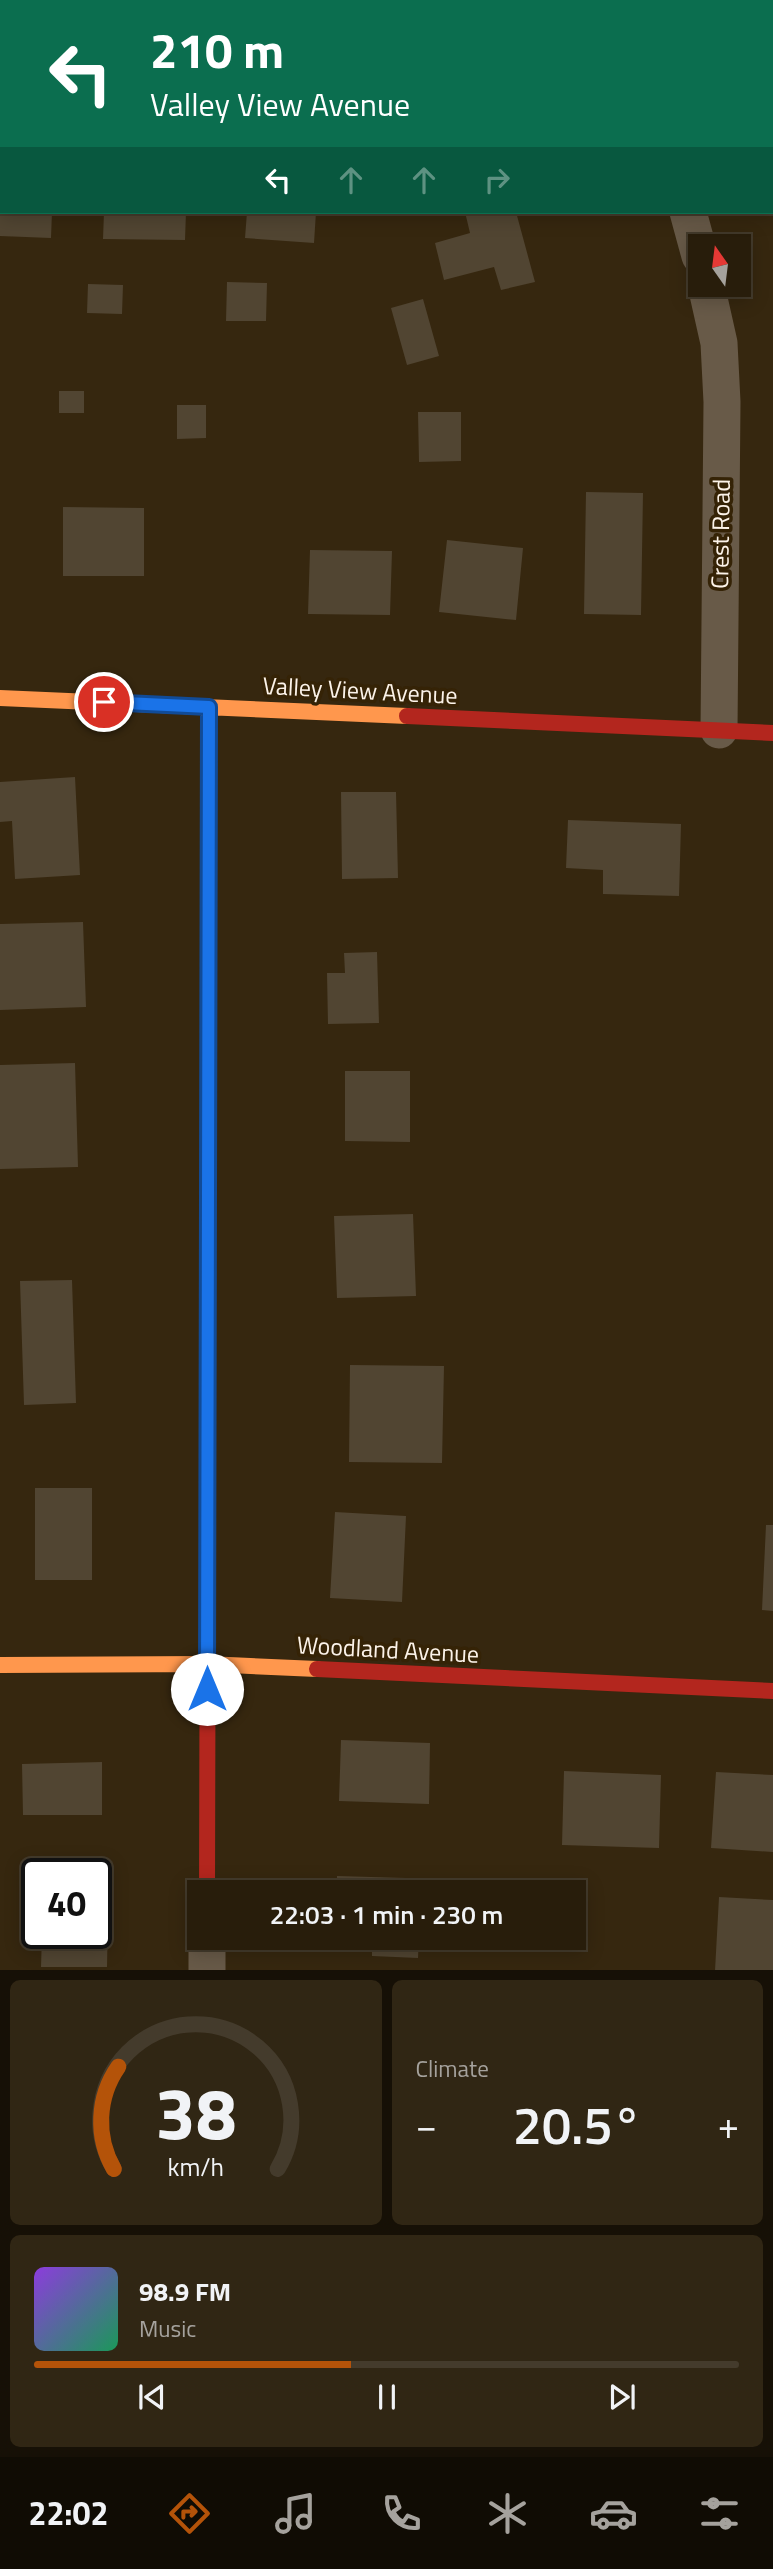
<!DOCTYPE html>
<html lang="en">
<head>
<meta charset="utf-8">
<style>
  body { margin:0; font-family:"Titillium Web",sans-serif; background:#302614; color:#f1f3f6; height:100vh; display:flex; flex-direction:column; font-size:26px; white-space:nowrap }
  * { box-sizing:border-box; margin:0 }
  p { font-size:23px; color:#a5a29d }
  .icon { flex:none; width:38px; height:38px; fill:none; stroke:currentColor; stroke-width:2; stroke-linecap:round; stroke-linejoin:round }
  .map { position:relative; height:1970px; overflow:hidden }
  .sheet { display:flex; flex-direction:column; gap:10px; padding:10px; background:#161006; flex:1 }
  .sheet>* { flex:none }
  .banner { position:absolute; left:0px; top:0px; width:774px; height:214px; box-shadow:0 4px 18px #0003,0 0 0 2px #443b2c; background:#0b6e4f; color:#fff; overflow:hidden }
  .needle { width:46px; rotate:346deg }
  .tools { position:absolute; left:688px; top:234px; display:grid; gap:14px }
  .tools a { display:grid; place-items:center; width:63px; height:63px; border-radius:0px; background:#281d0b; box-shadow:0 4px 18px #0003,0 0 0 2px #443b2c; font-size:35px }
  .speed { position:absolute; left:21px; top:1858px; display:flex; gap:14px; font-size:35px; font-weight:700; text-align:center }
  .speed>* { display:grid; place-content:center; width:91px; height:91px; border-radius:50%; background:#281d0b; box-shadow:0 4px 18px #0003,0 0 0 2px #443b2c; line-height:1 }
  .speed .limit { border:4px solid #111; border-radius:10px; background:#fff; color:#111 }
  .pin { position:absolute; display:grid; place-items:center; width:60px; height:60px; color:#fff; margin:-30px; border:4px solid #fff; border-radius:50%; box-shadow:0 2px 7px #0007 }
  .me { position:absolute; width:77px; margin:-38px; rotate:0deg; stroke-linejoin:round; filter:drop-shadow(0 0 5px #0008) }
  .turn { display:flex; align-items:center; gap:24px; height:147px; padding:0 35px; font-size:32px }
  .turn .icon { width:91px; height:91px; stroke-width:2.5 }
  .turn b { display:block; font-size:49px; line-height:60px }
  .lanes { display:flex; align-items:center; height:66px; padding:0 35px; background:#0003; justify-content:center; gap:35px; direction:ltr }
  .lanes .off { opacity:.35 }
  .big { font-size:52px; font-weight:600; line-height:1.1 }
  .sheet .card { flex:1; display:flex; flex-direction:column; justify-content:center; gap:10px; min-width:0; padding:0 24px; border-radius:10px; background:#302614 }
  .sheet .dial { align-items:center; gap:0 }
  .dial svg { height:182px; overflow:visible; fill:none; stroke:#443b2c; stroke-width:7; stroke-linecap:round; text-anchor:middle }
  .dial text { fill:#f1f3f6; stroke:none }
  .song { display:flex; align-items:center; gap:21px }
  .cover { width:84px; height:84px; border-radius:10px; background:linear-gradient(135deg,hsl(270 70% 55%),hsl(150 70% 35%)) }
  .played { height:7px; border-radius:4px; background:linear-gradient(90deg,#b45309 45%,#443b2c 45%) }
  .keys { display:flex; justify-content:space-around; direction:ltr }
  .heat { display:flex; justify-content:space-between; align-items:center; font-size:38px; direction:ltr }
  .sheet .tiles { flex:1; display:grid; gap:10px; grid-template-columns:1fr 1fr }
  .card:last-child { grid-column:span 2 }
  .trip { position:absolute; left:187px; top:1880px; width:399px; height:70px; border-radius:0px; background:#281d0b; box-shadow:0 4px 18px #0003,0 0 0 2px #443b2c; font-weight:600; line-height:70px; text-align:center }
  .tabs { display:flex; height:112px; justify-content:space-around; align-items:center; background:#100c04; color:#a5a29d }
  .tabs .icon { width:49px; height:49px }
  .tabs .selected { color:#b45309 }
  .tabs b { font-size:32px; color:#f1f3f6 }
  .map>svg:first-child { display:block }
</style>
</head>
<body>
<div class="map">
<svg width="773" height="1971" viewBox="0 0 773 1971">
  <rect width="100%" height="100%" fill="#36270f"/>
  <path fill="#514532" d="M0,212H52L51,238L0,236Z
    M104,212H186L185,240L103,239Z
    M247,212H316L314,243L245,238Z
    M465,212H516L535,282L501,290L494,267L444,280L435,243L470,233Z
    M227,282L267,283L266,321H226Z
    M88,284L123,285L122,314L87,313Z
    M423,299L439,356L407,365L391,308Z
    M59,391H84V413H59Z
    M177,405H206V438L177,439Z
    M418,412H461V461L419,462Z
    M586,492L643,493L641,615L584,614Z
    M63,507L144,508V576H63Z
    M447,540L523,548L516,620L439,612Z
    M310,550L392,551L390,615L308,614Z
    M75,777L80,875L15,879L12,821L0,822V782Z
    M341,792H396L398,878L342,879Z
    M568,820L681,824L679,896L603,894V870L566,868Z
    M83,922L86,1007L0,1010V924Z
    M377,952L379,1023L328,1024L327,973H345L344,953Z
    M75,1063L78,1167L0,1169V1065Z
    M345,1071H410V1142L345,1141Z
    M413,1214L416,1296L337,1298L334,1216Z
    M72,1280L76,1403L24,1405L20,1281Z
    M350,1365L444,1366L442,1463L349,1462Z
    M35,1488H92V1580H35Z
    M335,1512L406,1516L402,1602L330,1598Z
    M766,1525H773V1611L762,1610Z
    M341,1740L430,1743L429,1804L339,1801Z
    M102,1762V1815H23L22,1764Z
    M564,1771L661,1775L659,1848L562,1845Z
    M716,1772L773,1775V1852L711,1848Z
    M337,1876L406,1878V1892H337Z
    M719,1897L773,1900V1971H715Z
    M96,1917H108L107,1967H41L42,1934H96Z
    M335,1937H419L418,1958L372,1956V1943L335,1942Z"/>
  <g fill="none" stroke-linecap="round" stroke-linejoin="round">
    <path stroke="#685a48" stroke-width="37" d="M570,0L571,2
      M0,57H2
      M688,212L700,256
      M706,285L719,343L722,402L719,730
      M207,1971V1937"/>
    <path stroke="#63d668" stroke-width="16" d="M208,1483V1118"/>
    <path stroke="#ff974d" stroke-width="16" d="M0,698L407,716
      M208,1118L209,707
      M0,1665L207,1664L317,1669"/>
    <path stroke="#b3261e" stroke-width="16" d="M407,716L773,733
      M317,1669L773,1691
      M207,1892L208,1483"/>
  </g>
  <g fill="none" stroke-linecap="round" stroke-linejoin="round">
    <defs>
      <path id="route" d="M104,702L209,707L207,1689"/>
    </defs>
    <use href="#route" stroke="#114b97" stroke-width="18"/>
    <use href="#route" stroke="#1a73e8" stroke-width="12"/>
  </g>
  <g text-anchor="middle" stroke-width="7" stroke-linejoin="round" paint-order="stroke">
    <g font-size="24" fill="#fcf3e9" stroke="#352306">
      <text transform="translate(721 534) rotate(-89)" y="8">Crest Road</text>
      <text transform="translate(360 691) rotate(3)" y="8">Valley View Avenue</text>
      <text transform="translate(388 1650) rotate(3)" y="8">Woodland Avenue</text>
    </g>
  </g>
</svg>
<div class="tools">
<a><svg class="needle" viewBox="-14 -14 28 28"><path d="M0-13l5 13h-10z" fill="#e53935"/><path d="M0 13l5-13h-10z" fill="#a5a29d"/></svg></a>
</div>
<div class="speed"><div class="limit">40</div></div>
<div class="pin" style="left:104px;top:702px;background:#d93025"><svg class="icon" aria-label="arrive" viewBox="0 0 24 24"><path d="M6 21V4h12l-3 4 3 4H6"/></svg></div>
<svg class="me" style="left:207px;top:1689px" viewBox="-20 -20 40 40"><circle r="19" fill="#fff"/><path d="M0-13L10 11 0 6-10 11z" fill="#1a73e8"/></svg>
<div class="trip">22:03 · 1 min · 230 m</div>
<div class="banner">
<div class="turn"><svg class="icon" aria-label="left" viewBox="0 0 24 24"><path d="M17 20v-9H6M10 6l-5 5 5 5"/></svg><div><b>210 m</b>Valley View Avenue</div></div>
<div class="lanes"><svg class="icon" aria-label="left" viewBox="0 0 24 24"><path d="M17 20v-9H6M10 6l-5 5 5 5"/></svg><svg class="icon off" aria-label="ahead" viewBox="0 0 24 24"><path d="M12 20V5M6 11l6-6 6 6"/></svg><svg class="icon off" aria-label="ahead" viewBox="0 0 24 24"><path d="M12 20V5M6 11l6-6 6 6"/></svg><svg class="icon off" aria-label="right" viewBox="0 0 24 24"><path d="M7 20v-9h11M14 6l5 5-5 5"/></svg></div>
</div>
</div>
<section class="sheet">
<div class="tiles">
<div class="card dial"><svg viewBox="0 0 100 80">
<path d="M14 69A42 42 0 1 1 86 69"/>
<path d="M14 69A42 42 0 0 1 16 24" stroke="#b45309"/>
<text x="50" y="56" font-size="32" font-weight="700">38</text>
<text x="50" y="72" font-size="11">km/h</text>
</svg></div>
<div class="card"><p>Climate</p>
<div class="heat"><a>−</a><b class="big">20.5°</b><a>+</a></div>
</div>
<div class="card">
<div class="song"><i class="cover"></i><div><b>98.9 FM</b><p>Music</p></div></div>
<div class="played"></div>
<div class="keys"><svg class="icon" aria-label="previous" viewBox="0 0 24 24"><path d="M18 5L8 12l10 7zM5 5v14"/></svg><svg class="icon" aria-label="pause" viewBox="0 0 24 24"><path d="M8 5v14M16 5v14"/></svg><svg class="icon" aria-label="next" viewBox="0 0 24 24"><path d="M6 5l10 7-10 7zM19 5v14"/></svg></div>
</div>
</div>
</section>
<nav class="tabs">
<b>22:02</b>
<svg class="icon selected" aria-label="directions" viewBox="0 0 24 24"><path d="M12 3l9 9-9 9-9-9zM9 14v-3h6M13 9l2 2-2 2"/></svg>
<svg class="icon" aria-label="music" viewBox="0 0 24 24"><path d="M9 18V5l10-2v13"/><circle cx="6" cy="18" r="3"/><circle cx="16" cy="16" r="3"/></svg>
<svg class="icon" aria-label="phone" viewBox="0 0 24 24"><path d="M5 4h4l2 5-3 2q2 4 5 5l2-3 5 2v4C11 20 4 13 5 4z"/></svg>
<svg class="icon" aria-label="climate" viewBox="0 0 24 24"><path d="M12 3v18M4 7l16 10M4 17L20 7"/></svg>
<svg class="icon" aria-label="car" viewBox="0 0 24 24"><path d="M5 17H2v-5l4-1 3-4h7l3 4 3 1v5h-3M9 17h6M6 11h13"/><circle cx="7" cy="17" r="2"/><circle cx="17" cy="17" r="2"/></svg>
<svg class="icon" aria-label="filters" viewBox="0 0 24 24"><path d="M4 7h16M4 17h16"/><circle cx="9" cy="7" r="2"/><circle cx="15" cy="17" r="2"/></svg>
</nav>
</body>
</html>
